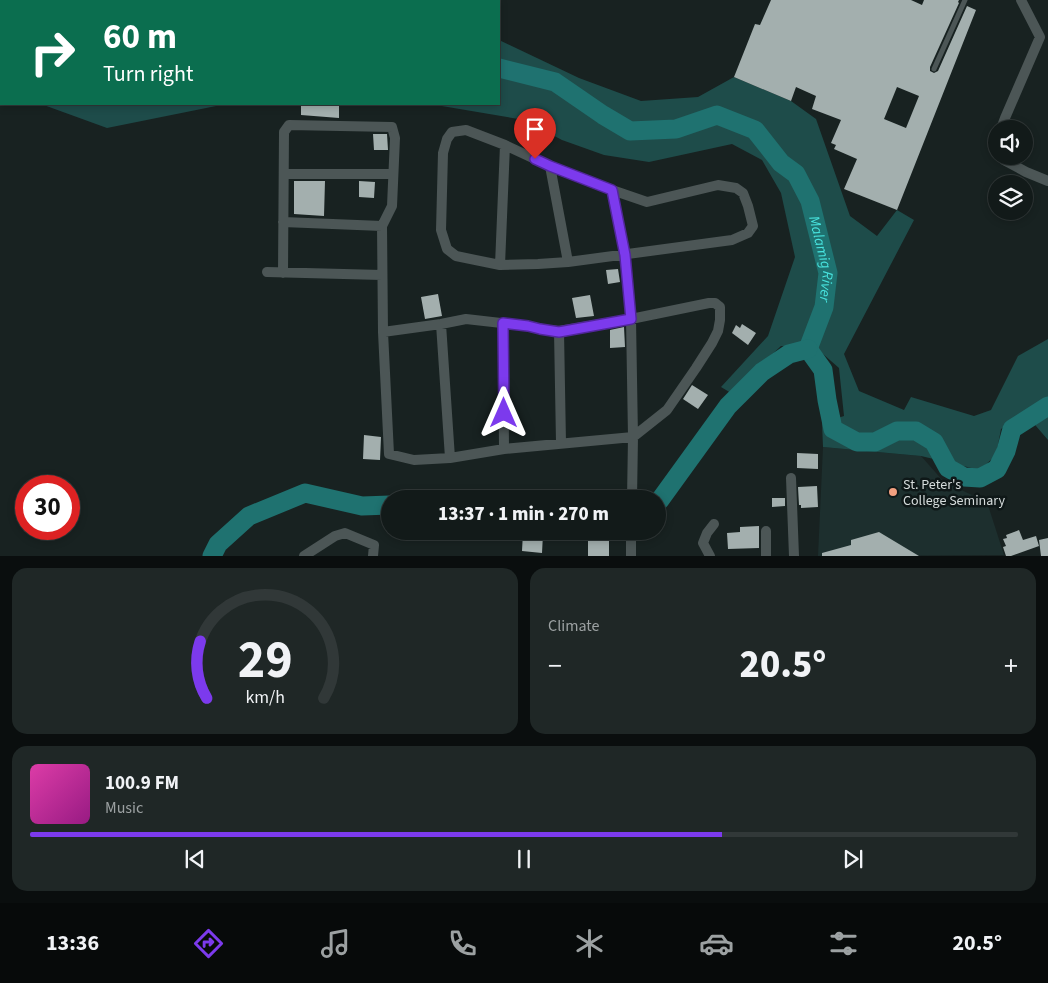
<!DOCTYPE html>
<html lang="en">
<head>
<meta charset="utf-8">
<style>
  body { margin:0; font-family:"Source Sans 3",sans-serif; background:#1f2726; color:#f1f3f6; height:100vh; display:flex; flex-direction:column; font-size:19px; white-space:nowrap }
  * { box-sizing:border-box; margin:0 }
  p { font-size:16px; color:#9ca1a2 }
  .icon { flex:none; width:28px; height:28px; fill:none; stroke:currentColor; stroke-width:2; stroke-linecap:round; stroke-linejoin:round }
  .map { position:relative; height:556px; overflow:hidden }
  .side { display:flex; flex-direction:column; gap:12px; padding:12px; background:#0a0e0e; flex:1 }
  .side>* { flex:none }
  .hud { position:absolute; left:0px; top:0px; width:500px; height:105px; box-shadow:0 2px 8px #0003,0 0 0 1px #313838; background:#0b6e4f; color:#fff; overflow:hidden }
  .controls { position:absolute; left:988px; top:120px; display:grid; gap:10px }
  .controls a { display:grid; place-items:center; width:45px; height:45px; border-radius:50%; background:#121a19; box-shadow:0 2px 8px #0003,0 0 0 1px #313838; font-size:25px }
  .speed { position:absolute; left:15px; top:475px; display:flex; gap:10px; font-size:25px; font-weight:700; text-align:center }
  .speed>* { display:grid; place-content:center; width:65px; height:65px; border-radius:50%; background:#121a19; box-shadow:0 2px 8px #0003,0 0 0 1px #313838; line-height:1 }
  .speed .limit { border:8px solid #d22; background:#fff; color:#111 }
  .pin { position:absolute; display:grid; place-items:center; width:42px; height:42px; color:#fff; margin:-51px -21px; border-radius:50% 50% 50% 0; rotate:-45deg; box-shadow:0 0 5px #0007 }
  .pin .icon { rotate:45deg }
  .me { position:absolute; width:55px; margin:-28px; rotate:0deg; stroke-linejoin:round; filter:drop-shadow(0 0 4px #0008) }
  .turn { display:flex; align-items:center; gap:18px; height:105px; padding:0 20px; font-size:22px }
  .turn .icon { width:65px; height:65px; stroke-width:2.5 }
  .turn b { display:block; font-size:35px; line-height:42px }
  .big { font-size:38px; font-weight:800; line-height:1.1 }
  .side .widget { flex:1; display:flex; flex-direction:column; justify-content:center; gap:8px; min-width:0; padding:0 18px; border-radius:15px; background:#1f2726 }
  .side .dial { align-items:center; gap:0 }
  .dial svg { height:130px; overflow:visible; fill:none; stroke:#313838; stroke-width:7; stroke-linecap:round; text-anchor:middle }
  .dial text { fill:#f1f3f6; stroke:none }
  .song { display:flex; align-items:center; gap:15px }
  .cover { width:60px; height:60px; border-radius:8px; background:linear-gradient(135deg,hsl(320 70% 55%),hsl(310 70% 35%)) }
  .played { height:5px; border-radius:2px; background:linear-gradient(90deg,#7c3aed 70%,#313838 70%) }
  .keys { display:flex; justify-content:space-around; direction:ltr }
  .heat { display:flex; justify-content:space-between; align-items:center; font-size:28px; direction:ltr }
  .side .tiles { flex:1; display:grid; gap:12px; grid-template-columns:1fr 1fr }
  .widget:last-child { grid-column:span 2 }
  .trip { position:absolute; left:381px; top:490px; width:285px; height:50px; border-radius:25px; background:#121a19; box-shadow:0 2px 8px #0003,0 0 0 1px #313838; font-weight:800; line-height:50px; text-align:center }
  .dock { display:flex; height:80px; justify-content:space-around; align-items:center; background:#070a0a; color:#9ca1a2 }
  .dock .icon { width:35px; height:35px }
  .dock .on { color:#7c3aed }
  .dock b { font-size:22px; color:#f1f3f6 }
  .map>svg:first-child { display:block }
</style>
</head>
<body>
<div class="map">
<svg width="1048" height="556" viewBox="0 0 1048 556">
  <rect width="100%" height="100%" fill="#182221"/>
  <path fill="#1d2f2e" d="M823,447L921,456L944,482L987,502L1004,555L818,556Z"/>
  <path fill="#1e4c4a" d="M499,40L579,78L641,101L698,97L734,77L791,101L816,119L850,216L877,236L897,210L914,220L844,354L859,391L904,410L911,397L974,416L991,410L1018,356L1048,339V440L1024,412L1001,429L996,455L980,470L921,456L823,447L822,423L844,416L839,368L815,347L781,346L731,393L721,387L768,336L795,257L781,193L762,160L732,144L649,162L604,155L562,140L524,120L430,104H499Z
    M41,104H226L107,128Z"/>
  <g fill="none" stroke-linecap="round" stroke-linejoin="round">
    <g stroke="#1f7270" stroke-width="19">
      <path d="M0,31L1,32"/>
      <path id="s1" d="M499,68L555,82L603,115L630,131L676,129L717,115L755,130L781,163L796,174L810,201L828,273L824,307L808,349"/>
      <path d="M808,349L823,370L827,400L833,429L857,442H875L897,431H916L934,442L948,468L964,477L980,478L997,469L1006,451L1012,429L1048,406"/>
      <path d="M658,501L660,500L728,406L762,372L789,354L808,349"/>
      <path d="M212,556L218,544L249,516L305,493L362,506L390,505"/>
    </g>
  </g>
  <path fill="#a3afae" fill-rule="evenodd" d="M771,0H911L922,5L924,0H959L958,2L959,3L930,67V71L934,73L938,71L967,6L976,10L897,210L844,189L857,159L834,149L836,145L831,143L841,120L812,109L816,96L796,87L791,101L734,77L755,24L760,25ZM897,87L919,96L906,128L884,119Z
    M301,104H339V118L301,115Z
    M373,134H387L388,150H374Z
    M294,181H325L324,216L294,214Z
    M359,181L375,182L374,198L359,197Z
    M618,269L620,282L608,284L606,270Z
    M438,294L442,316L425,319L421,297Z
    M590,295L594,316L576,318L572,298Z
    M742,324L756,333L748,345L732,333L736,325L740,328Z
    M624,327L625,347L610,348V330Z
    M692,385L708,395L698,409L683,399Z
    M364,435L381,437L380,460L363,459Z
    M797,453L818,454V469L797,468Z
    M817,486L818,507L801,508V505H799L798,487Z
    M772,498H785V506L772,507Z
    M759,526V548L728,549L727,533L740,532V527Z
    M1019,530L1023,540L1036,536L1039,546L1011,556H1006L1003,547L1006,546L1003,539L1007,538L1006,535Z
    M523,532L543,534L542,553L522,551Z
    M879,532L919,556H822V553L851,545V540Z
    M1048,538V556H1041L1039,540Z
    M609,540V556H588V541Z"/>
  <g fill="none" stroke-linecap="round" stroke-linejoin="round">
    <path stroke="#4c5656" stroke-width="5" d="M265,0V1
      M374,0V1
      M934,69L965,0"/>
    <path stroke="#4c5656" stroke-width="10" d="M58,0L61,1
      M1001,129L1005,118L1040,37L1021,0
      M466,130L505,145L550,166L612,190L647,202L718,185L736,188L743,193L748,206L753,226L748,233L732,240L568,262L538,264L500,265L456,256L447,249L441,230L443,153L447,139L452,132Z
      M1002,156L1004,160L1026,172L1048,181
      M550,166L568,262
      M284,174H393
      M612,190L625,255L631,319L633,437L632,499
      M283,222L382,226
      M500,265L505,145
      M267,272L382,275
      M283,273L284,132L289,125L392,127L395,138L392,206L382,226L383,332L389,454L414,460L450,458L504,449L633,437L667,410L696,368L712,343L718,331L720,320V307L715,303H709L631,319L559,331L540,329L528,326L466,319L441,324L383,332
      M503,323L504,449
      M441,324L450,458
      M559,331L561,443
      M791,478L794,556
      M304,556L335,536L345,533L374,545L373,556
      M631,556V531
      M710,556L703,543L707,533L714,524
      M766,556V531"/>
  </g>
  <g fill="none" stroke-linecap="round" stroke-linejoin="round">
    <defs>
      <path id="route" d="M504,413L503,323L528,326L540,329L559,332L631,319L625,255L612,190L550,166L535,159"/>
    </defs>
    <use href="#route" stroke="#51269a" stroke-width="12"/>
    <use href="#route" stroke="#7c3aed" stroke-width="9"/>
  </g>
  <circle fill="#f2a080" stroke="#0f1818" stroke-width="2" cx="893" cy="492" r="5"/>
  <g text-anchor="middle" stroke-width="5" stroke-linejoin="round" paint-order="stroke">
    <g font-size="14" fill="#d6dcdc" stroke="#0f1818" text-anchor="start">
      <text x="903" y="489">St. Peter's<tspan x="903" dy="16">College Seminary</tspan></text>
    </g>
    <g font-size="15" font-style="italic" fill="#48e3de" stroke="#0f1818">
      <text dy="5" stroke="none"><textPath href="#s1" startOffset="428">Malamig River</textPath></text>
    </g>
  </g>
</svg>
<div class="controls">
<a><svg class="icon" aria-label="sound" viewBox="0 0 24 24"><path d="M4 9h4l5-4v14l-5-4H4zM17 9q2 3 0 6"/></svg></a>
<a><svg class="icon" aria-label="layers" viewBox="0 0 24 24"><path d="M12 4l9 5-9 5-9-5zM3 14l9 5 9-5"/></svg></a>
</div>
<div class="speed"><div class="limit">30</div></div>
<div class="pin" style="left:535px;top:159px;background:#d93025"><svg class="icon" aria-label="arrive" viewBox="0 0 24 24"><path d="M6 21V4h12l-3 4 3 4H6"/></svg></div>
<svg class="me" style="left:504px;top:413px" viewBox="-20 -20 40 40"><path d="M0-17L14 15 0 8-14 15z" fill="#7c3aed" stroke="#fff" stroke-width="4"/></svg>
<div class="trip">13:37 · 1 min · 270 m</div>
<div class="hud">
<div class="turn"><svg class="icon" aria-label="right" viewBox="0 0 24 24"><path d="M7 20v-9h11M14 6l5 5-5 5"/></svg><div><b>60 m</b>Turn right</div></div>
</div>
</div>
<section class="side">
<div class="tiles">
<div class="widget dial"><svg viewBox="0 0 100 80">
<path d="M14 69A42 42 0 1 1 86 69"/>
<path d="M14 69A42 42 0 0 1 10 34" stroke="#7c3aed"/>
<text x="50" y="56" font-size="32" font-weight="700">29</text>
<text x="50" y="72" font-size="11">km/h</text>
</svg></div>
<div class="widget"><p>Climate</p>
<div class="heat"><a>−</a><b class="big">20.5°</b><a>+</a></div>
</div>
<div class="widget">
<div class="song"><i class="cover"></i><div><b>100.9 FM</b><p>Music</p></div></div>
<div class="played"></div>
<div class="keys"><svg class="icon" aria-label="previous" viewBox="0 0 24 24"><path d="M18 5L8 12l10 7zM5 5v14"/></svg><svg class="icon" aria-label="pause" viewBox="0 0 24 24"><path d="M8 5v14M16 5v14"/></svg><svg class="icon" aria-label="next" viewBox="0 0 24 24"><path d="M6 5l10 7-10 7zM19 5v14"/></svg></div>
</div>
</div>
</section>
<nav class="dock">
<b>13:36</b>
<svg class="icon on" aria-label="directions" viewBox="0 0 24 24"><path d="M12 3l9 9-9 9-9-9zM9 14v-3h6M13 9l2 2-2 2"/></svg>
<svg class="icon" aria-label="music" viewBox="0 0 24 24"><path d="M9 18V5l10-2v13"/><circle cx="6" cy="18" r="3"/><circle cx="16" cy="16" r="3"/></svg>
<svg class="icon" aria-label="phone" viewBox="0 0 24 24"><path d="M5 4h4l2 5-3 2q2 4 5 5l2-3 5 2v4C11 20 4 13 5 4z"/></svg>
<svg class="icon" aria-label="climate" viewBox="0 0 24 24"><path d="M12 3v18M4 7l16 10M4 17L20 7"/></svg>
<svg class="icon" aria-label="car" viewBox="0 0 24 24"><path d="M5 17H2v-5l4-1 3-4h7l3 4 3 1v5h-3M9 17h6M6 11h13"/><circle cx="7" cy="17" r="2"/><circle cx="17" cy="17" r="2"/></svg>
<svg class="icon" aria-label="filters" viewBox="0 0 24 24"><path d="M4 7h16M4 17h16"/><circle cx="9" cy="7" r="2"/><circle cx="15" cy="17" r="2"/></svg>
<b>20.5°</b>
</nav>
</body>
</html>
